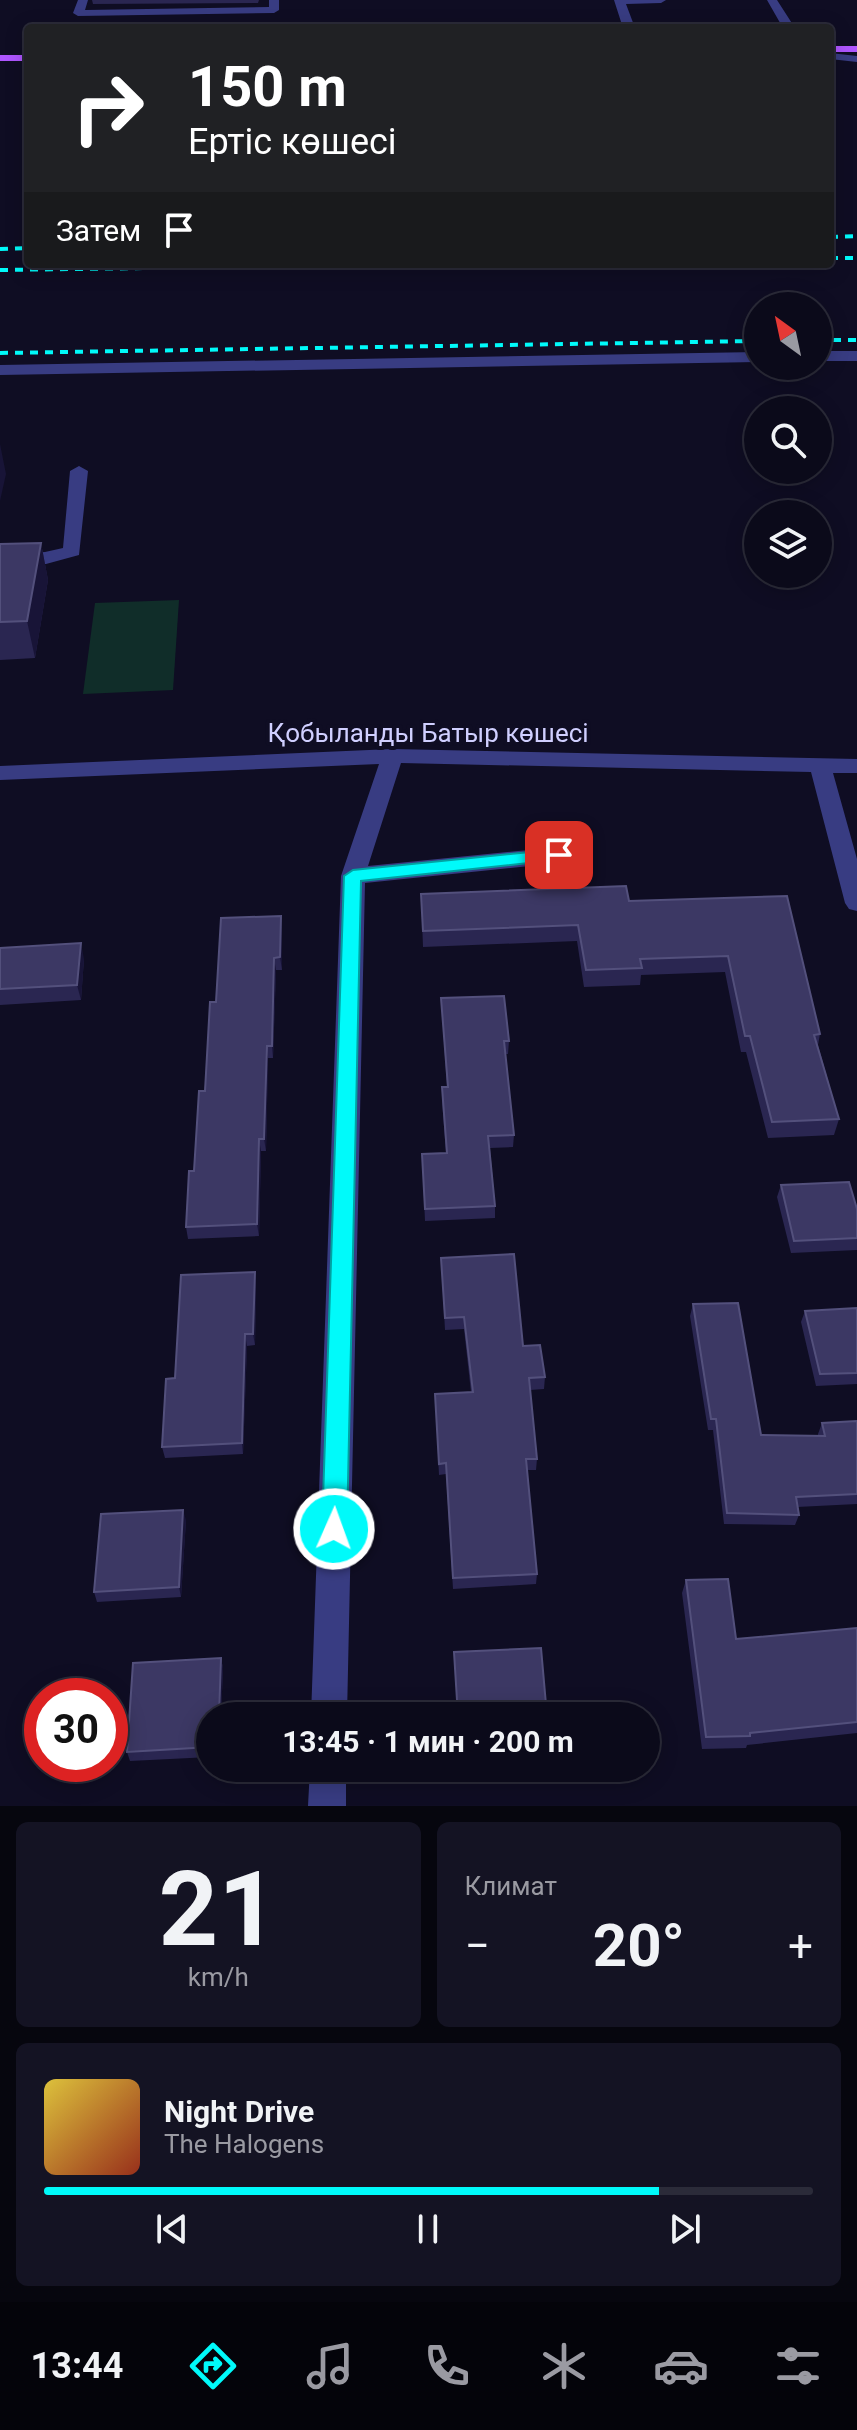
<!DOCTYPE html>
<html lang="ru">
<head>
<meta charset="utf-8">
<style>
  body { margin:0; font-family:Roboto,sans-serif; background:#141323; color:#f1f3f6; height:100vh; display:flex; flex-direction:column; font-size:30px; white-space:nowrap }
  * { box-sizing:border-box; margin:0 }
  p { font-size:26px; color:#9a9aa2 }
  .icon { flex:none; width:44px; height:44px; fill:none; stroke:currentColor; stroke-width:2; stroke-linecap:round; stroke-linejoin:round }
  .map { position:relative; height:1806px; overflow:hidden }
  .details { display:flex; flex-direction:column; gap:16px; padding:16px; background:#06060e; flex:1 }
  .details>* { flex:none }
  .banner { position:absolute; left:24px; top:24px; width:810px; height:244px; border-radius:8px; box-shadow:0 4px 20px #0003,0 0 0 2px #2b2b39; background:#202124; color:#fff; overflow:hidden }
  .needle { width:52px; rotate:327deg }
  .buttons { position:absolute; left:744px; top:292px; display:grid; gap:16px }
  .buttons a { display:grid; place-items:center; width:88px; height:88px; border-radius:50%; background:#0b0a1a; box-shadow:0 4px 20px #0003,0 0 0 2px #2b2b39; font-size:40px }
  .speed { position:absolute; left:24px; top:1678px; display:flex; gap:16px; font-size:40px; font-weight:700; text-align:center }
  .speed>* { display:grid; place-content:center; width:104px; height:104px; border-radius:50%; background:#0b0a1a; box-shadow:0 4px 20px #0003,0 0 0 2px #2b2b39; line-height:1 }
  .speed .limit { border:12px solid #d22; background:#fff; color:#111 }
  .pin { position:absolute; display:grid; place-items:center; width:68px; height:68px; color:#fff; margin:-34px; border-radius:16px; box-shadow:0 4px 12px #0006 }
  .me { position:absolute; width:88px; margin:-44px; rotate:2deg; stroke-linejoin:round; filter:drop-shadow(0 0 6px #0008) }
  .turn { display:flex; align-items:center; gap:28px; height:168px; padding:0 32px; font-size:36px }
  .turn .icon { width:104px; height:104px; stroke-width:2.5 }
  .turn b { display:block; font-size:56px; line-height:68px }
  .then { display:flex; align-items:center; height:76px; padding:0 32px; background:#0003; gap:16px; font-size:30px }
  .big { font-size:60px; font-weight:700; line-height:1.1 }
  .details .widget { flex:1; display:flex; flex-direction:column; justify-content:center; gap:12px; min-width:0; padding:0 28px; border-radius:12px; background:#141323 }
  .details .dial { align-items:center; gap:0 }
  .dial b { font-size:104px; line-height:1 }
  .song { display:flex; align-items:center; gap:24px }
  .cover { width:96px; height:96px; border-radius:12px; background:linear-gradient(135deg,hsl(50 70% 55%),hsl(10 70% 35%)) }
  .played { height:8px; border-radius:4px; background:linear-gradient(90deg,#00fafa 80%,#2b2b39 80%) }
  .keys { display:flex; justify-content:space-around; direction:ltr }
  .heat { display:flex; justify-content:space-between; align-items:center; font-size:44px; direction:ltr }
  .details .tiles { flex:1; display:grid; gap:16px; grid-template-columns:1fr 1fr }
  .widget:last-child { grid-column:span 2 }
  .trip { position:absolute; left:196px; top:1702px; width:464px; height:80px; border-radius:40px; background:#0b0a1a; box-shadow:0 4px 20px #0003,0 0 0 2px #2b2b39; font-weight:700; line-height:80px; text-align:center }
  .tab-bar { display:flex; height:128px; justify-content:space-around; align-items:center; background:#04040a; color:#9a9aa2 }
  .tab-bar .icon { width:56px; height:56px }
  .tab-bar .active { color:#00fafa }
  .tab-bar b { font-size:36px; color:#f1f3f6 }
  .map>svg:first-child { display:block }
</style>
</head>
<body>
<div class="map">
<svg width="857" height="1806" viewBox="0 0 857 1806">
  <rect width="100%" height="100%" fill="#0f0d23"/>
  <path fill="#102d29" d="M179,600L173,690L83,694L95,603Z"/>
  <g fill="none" stroke-linecap="round" stroke-linejoin="round">
    <path fill="#383c82" fill-rule="evenodd" d="M78,0H88L85,10L269,7V0H279V10L274,13L78,16L73,13Z
      M614,0H666L661,3L626,4L635,28H623Z
      M767,0H777L795,28H783Z
      M830,53L857,56V62L830,59Z
      M818,351H857V361H818Z
      M758,352V362L0,375V365Z
      M79,466L88,471L79,555L46,564L0,567V555L45,552L63,548L70,471Z
      M392,749L857,759V773H833L857,859V911L849,909L845,903L811,772L401,763L368,866L559,847L567,849L571,855L567,861L559,863L365,883L347,1716H311L341,876L379,764L0,780V766Z
      M310,1768H346V1806H308Z"/>
    <path fill="#af56ff" fill-rule="evenodd" d="M830,46H857V52H830Z
      M0,55H28V61H0Z"/>
    <path stroke="#00fafa" stroke-width="4" stroke-dasharray="8 7" stroke-linecap="butt" d="M830,237L857,236
      M0,249L28,248
      M830,258H857
      M0,270L447,264
      M818,340H857
      M0,353L758,341"/>
  </g>
  <path fill="#2a2651" d="M92,0H259L258,3L93,4Z
    M41,543L48,580L35,658L0,660V544Z
    M421,894L629,901L787,896L820,1034L818,1045L839,1119L834,1135L768,1138L746,1052H741L725,972L641,975L640,985L584,987L577,941L423,947Z
    M282,928V970H276L273,1058H268L266,1151H261L259,1236L188,1239L186,1227L216,1002Z
    M0,948L84,959L81,1000L0,1005V1007Z
    M441,998L509,1041L508,1054H505L514,1135L513,1147L490,1148L495,1206V1218L425,1221L422,1154L446,1153L442,1100V1087H447Z
    M781,1185L857,1209V1250L791,1253L777,1197Z
    M441,1258L523,1346L545,1377L544,1389L530,1390L537,1459L536,1470H527L537,1574L536,1584L453,1589L446,1474L439,1475L435,1394L471,1392L464,1329L445,1330Z
    M256,1284L255,1345L247,1346L243,1454L165,1458L162,1447L175,1378Z
    M693,1304L761,1435L818,1436V1434L822,1423L857,1421V1504L797,1507L799,1515L795,1525L724,1524L713,1430H708L690,1316Z
    M857,1308V1384L816,1386L801,1322L805,1311Z
    M186,1520L181,1597L97,1602L94,1592Z
    M686,1580L736,1639L857,1628V1733L747,1745L746,1748L702,1749L682,1593Z
    M221,1658L223,1668L221,1716H210V1757L130,1761L127,1752Z"/>
  <path fill="#181437" d="M0,444L6,474L0,501Z
    M41,543L48,580L35,658L27,621Z
    M281,916L282,928V970L280,957Z
    M81,943L84,959L81,1000L77,985Z
    M274,958L276,970L273,1058L272,1046Z
    M267,1046L268,1058L266,1151L264,1139Z
    M259,1139L261,1151L259,1236L257,1224Z
    M255,1272L256,1284L255,1345L253,1334Z
    M245,1334L247,1346L243,1454L242,1443Z
    M183,1510L186,1520L181,1597L179,1587Z
    M221,1658L223,1668L221,1716H219Z"/>
  <path fill="#3c3864" stroke="#53507c" stroke-width="2" d="M41,543L27,621L0,622V544Z
    M626,886L629,901L787,896L820,1034L814,1035L839,1119L772,1122L750,1036H745L728,956L640,959L642,968L586,970L578,925L423,931L421,894Z
    M281,916L280,957L274,958L272,1046H267L264,1139H259L257,1224L186,1227L189,1171H194L199,1091H205L210,1002H216L221,918Z
    M81,943L77,985L0,989V948Z
    M504,996L509,1041H504L514,1135L488,1136L495,1206L425,1209L422,1154L447,1153L442,1087H448L441,998Z
    M849,1182L857,1209V1238L794,1241L781,1185Z
    M514,1254L523,1346L540,1345L545,1377L529,1378L537,1459H526L537,1574L453,1578L446,1463L439,1464L435,1394L473,1392L464,1317L445,1318L441,1258Z
    M255,1272L253,1334H245L242,1443L162,1447L166,1379L175,1378L181,1275Z
    M738,1303L761,1435L825,1436L822,1423L857,1421V1494L796,1497L799,1515L727,1513L716,1419H711L693,1304Z
    M857,1308V1373L820,1374L805,1311Z
    M183,1510L179,1587L94,1592L101,1514Z
    M728,1579L736,1639L857,1628V1722L750,1733V1736L706,1737L686,1580Z
    M541,1648L547,1716H458L454,1652Z
    M221,1658L219,1716H210V1747L127,1752L133,1663Z"/>
  <path fill="#00fafa" stroke="#00a2a2" stroke-width="2" d="M559,849L565,850L567,855L565,859L361,881L347,1529L343,1538L334,1542L326,1538L322,1529L344,876L353,870Z"/>
  <g text-anchor="middle" stroke-width="8" stroke-linejoin="round" paint-order="stroke">
    <g font-size="26" fill="#d0cfff" stroke="#0f0d23">
      <text x="428" y="742">Қобыланды Батыр көшесі</text>
    </g>
  </g>
</svg>
<div class="buttons">
<a><svg class="needle" viewBox="-14 -14 28 28"><path d="M0-13l5 13h-10z" fill="#e53935"/><path d="M0 13l5-13h-10z" fill="#9a9aa2"/></svg></a>
<a><svg class="icon" aria-label="search" viewBox="0 0 24 24"><circle cx="10" cy="10" r="6"/><path d="M15 15l6 6"/></svg></a>
<a><svg class="icon" aria-label="layers" viewBox="0 0 24 24"><path d="M12 4l9 5-9 5-9-5zM3 14l9 5 9-5"/></svg></a>
</div>
<div class="speed"><div class="limit">30</div></div>
<div class="pin" style="left:559px;top:855px;background:#d93025"><svg class="icon" aria-label="arrive" viewBox="0 0 24 24"><path d="M6 21V4h12l-3 4 3 4H6"/></svg></div>
<svg class="me" style="left:334px;top:1529px" viewBox="-20 -20 40 40"><circle r="17" fill="#00fafa" stroke="#fff" stroke-width="3"/><path d="M0-11L8 9 0 5-8 9z" fill="#fff"/></svg>
<div class="trip">13:45 · 1 мин · 200 m</div>
<div class="banner">
<div class="turn"><svg class="icon" aria-label="right" viewBox="0 0 24 24"><path d="M7 20v-9h11M14 6l5 5-5 5"/></svg><div><b>150 m</b>Ертіс көшесі</div></div>
<div class="then">Затем<svg class="icon" aria-label="arrive" viewBox="0 0 24 24"><path d="M6 21V4h12l-3 4 3 4H6"/></svg></div>
</div>
</div>
<section class="details">
<div class="tiles">
<div class="widget dial"><b>21</b><p>km/h</p></div>
<div class="widget"><p>Климат</p>
<div class="heat"><a>−</a><b class="big">20°</b><a>+</a></div>
</div>
<div class="widget">
<div class="song"><i class="cover"></i><div><b>Night Drive</b><p>The Halogens</p></div></div>
<div class="played"></div>
<div class="keys"><svg class="icon" aria-label="previous" viewBox="0 0 24 24"><path d="M18 5L8 12l10 7zM5 5v14"/></svg><svg class="icon" aria-label="pause" viewBox="0 0 24 24"><path d="M8 5v14M16 5v14"/></svg><svg class="icon" aria-label="next" viewBox="0 0 24 24"><path d="M6 5l10 7-10 7zM19 5v14"/></svg></div>
</div>
</div>
</section>
<nav class="tab-bar">
<b>13:44</b>
<svg class="icon active" aria-label="directions" viewBox="0 0 24 24"><path d="M12 3l9 9-9 9-9-9zM9 14v-3h6M13 9l2 2-2 2"/></svg>
<svg class="icon" aria-label="music" viewBox="0 0 24 24"><path d="M9 18V5l10-2v13"/><circle cx="6" cy="18" r="3"/><circle cx="16" cy="16" r="3"/></svg>
<svg class="icon" aria-label="phone" viewBox="0 0 24 24"><path d="M5 4h4l2 5-3 2q2 4 5 5l2-3 5 2v4C11 20 4 13 5 4z"/></svg>
<svg class="icon" aria-label="climate" viewBox="0 0 24 24"><path d="M12 3v18M4 7l16 10M4 17L20 7"/></svg>
<svg class="icon" aria-label="car" viewBox="0 0 24 24"><path d="M5 17H2v-5l4-1 3-4h7l3 4 3 1v5h-3M9 17h6M6 11h13"/><circle cx="7" cy="17" r="2"/><circle cx="17" cy="17" r="2"/></svg>
<svg class="icon" aria-label="filters" viewBox="0 0 24 24"><path d="M4 7h16M4 17h16"/><circle cx="9" cy="7" r="2"/><circle cx="15" cy="17" r="2"/></svg>
</nav>
</body>
</html>
